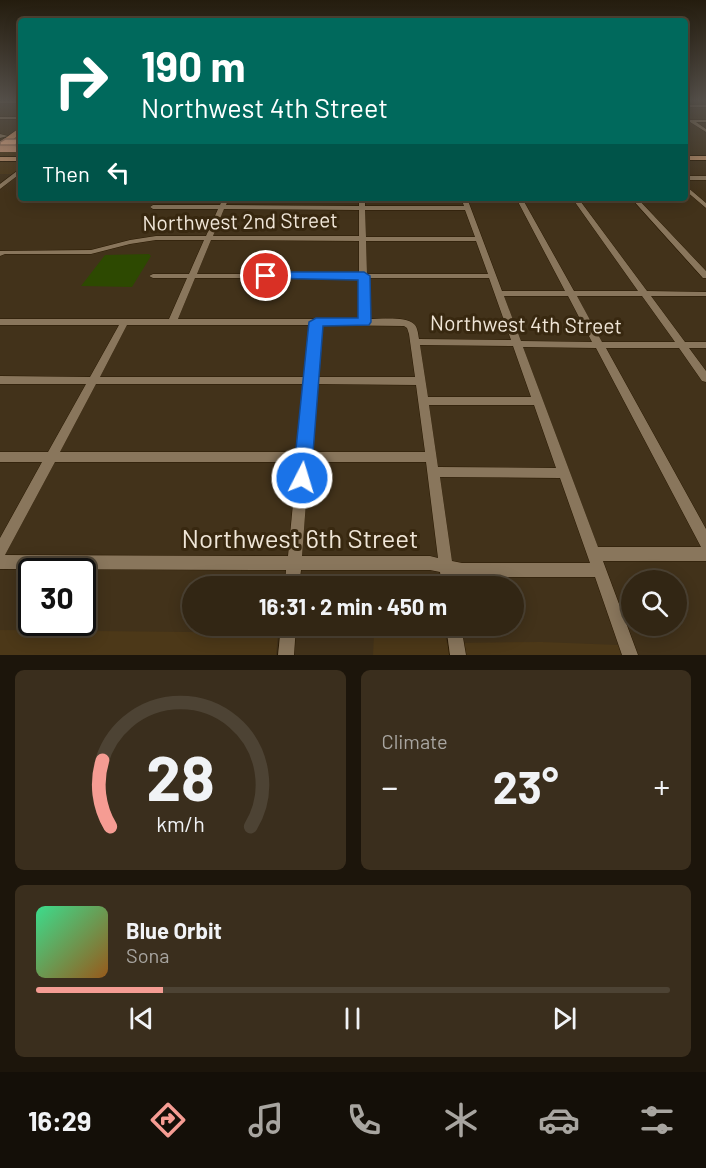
<!DOCTYPE html>
<html lang="en">
<head>
<meta charset="utf-8">
<style>
  body { margin:0; font-family:Barlow,sans-serif; background:#3a2e1d; color:#f1f3f6; height:100vh; display:flex; flex-direction:column; font-size:22px; white-space:nowrap }
  * { box-sizing:border-box; margin:0 }
  p { font-size:20px; color:#a8a5a0 }
  .icon { flex:none; width:33px; height:33px; fill:none; stroke:currentColor; stroke-width:2; stroke-linecap:round; stroke-linejoin:round }
  .map { position:relative; height:655px; overflow:hidden }
  .side { display:flex; flex-direction:column; gap:15px; padding:15px; background:#1c150b; flex:1 }
  .side>* { flex:none }
  .hud { position:absolute; left:18px; top:18px; width:670px; height:183px; border-radius:6px; box-shadow:0 3px 15px #0003,0 0 0 2px #4d4334; background:#00695c; color:#fff; overflow:hidden }
  .controls { position:absolute; left:621px; top:570px; display:grid; gap:12px }
  .controls a { display:grid; place-items:center; width:66px; height:66px; border-radius:50%; background:#322614; box-shadow:0 3px 15px #0003,0 0 0 2px #4d4334; font-size:30px }
  .speed { position:absolute; left:18px; top:558px; display:flex; gap:12px; font-size:30px; font-weight:700; text-align:center }
  .speed>* { display:grid; place-content:center; width:78px; height:78px; border-radius:50%; background:#322614; box-shadow:0 3px 15px #0003,0 0 0 2px #4d4334; line-height:1 }
  .speed .limit { border:3px solid #111; border-radius:9px; background:#fff; color:#111 }
  .pin { position:absolute; display:grid; place-items:center; width:51px; height:51px; color:#fff; margin:-26px; border:3px solid #fff; border-radius:50%; box-shadow:0 2px 6px #0007 }
  .me { position:absolute; width:66px; margin:-33px; rotate:5deg; stroke-linejoin:round; filter:drop-shadow(0 0 4px #0008) }
  .turn { display:flex; align-items:center; gap:21px; height:126px; padding:0 24px; font-size:27px }
  .turn .icon { width:78px; height:78px; stroke-width:2.5 }
  .turn b { display:block; font-size:42px; line-height:51px }
  .then { display:flex; align-items:center; height:57px; padding:0 24px; background:#0003; gap:12px; font-size:22px }
  .big { font-size:45px; font-weight:700; line-height:1.1 }
  .side .widget { flex:1; display:flex; flex-direction:column; justify-content:center; gap:9px; min-width:0; padding:0 21px; border-radius:9px; background:#3a2e1d }
  .side .dial { align-items:center; gap:0 }
  .dial svg { height:156px; overflow:visible; fill:none; stroke:#4d4334; stroke-width:7; stroke-linecap:round; text-anchor:middle }
  .dial text { fill:#f1f3f6; stroke:none }
  .song { display:flex; align-items:center; gap:18px }
  .cover { width:72px; height:72px; border-radius:9px; background:linear-gradient(135deg,hsl(150 70% 55%),hsl(30 70% 35%)) }
  .played { height:6px; border-radius:3px; background:linear-gradient(90deg,#f59c93 20%,#4d4334 20%) }
  .keys { display:flex; justify-content:space-around; direction:ltr }
  .heat { display:flex; justify-content:space-between; align-items:center; font-size:33px; direction:ltr }
  .side .tiles { flex:1; display:grid; gap:15px; grid-template-columns:1fr 1fr }
  .widget:last-child { grid-column:span 2 }
  .trip { position:absolute; left:182px; top:576px; width:342px; height:60px; border-radius:30px; background:#322614; box-shadow:0 3px 15px #0003,0 0 0 2px #4d4334; font-weight:700; line-height:60px; text-align:center }
  .dock { display:flex; height:96px; justify-content:space-around; align-items:center; background:#140f08; color:#a8a5a0 }
  .dock .icon { width:42px; height:42px }
  .dock .current { color:#f59c93 }
  .dock b { font-size:27px; color:#f1f3f6 }
  .map>svg:first-child { display:block }
</style>
</head>
<body>
<div class="map">
<svg width="706" height="655" viewBox="0 0 706 655">
  <rect width="100%" height="100%" fill="#42321a"/>
  <path fill="#4c3818" d="M15,138H21V158L17,161L21,162V170L12,174H0V148Z
    M0,630L95,631L278,633L276,655H0Z
    M374,634L445,636L447,643L542,642L618,645L621,655H373Z"/>
  <path fill="#2d4901" d="M149,254L151,256L132,287L81,286L105,255Z"/>
  <g fill="none" stroke-linecap="round" stroke-linejoin="round">
    <defs>
      <path id="minor" d="M0,101H21V103H0Z
        M686,105H706V107H686Z
        M0,117H21V119H0Z
        M686,120H706V122H696L706,129V132L690,122H686Z
        M0,134L8,136L0,138Z
        M21,168V173L0,189V184Z
        M686,176H706V180H686Z
        M686,186L706,203V208L686,191Z
        M223,198H229L226,205L359,206V198H365V206H464L461,198H467L502,291H565L516,198H522L574,291H638L572,198H578L647,291L706,292V296H651L685,342H706V348H689L706,371V382L702,381L679,348H606L706,529V561H603L638,655H622L595,577H462L455,575L456,586H442L440,572L430,570H301L299,586H285L286,570L0,569V538L42,462H0V452H48L86,384H0V376L90,377L119,325H0V319H169L187,278H153L149,276L153,274H189L204,240H156L130,244L91,254H5L0,256V251L91,250L130,240L156,236H206L218,209H153L150,207L153,205H220ZM224,209L359,210V236H213ZM365,210H465L475,237H366ZM211,240L359,241V274H197ZM366,241H476L488,274H367ZM195,278H359L360,319H178ZM367,278H489L511,340L419,339C418,334 418,328 414,324C406,316 380,319 368,319ZM504,296H568L592,342L521,341ZM577,296H642L675,342H602ZM127,325H311L306,377H100ZM320,325L404,326L407,328L409,334L415,377H316ZM420,345L513,346L531,397H428ZM523,347L596,348L701,547H703H598ZM96,384H305L298,452H60ZM315,384L416,385L425,452H310ZM429,405H534L556,468L438,467ZM55,462H297L288,556L5,555ZM309,462H426L438,558L430,556H302ZM440,477L560,478L590,563H462L452,561Z
        M631,198H637L706,271V278H703Z
        M281,626H296L294,655H278Z
        M446,626H461L466,655H450Z"/>
      <path id="major" d="M686,156H706V160H686Z
        M0,157H21V161H0Z"/>
      <path id="highway" d="M18,129H21V134L0,148V142Z"/>
    </defs>
    <use href="#minor" stroke="#291902" stroke-width="1"/>
    <use href="#major" stroke="#291902" stroke-width="2"/>
    <use href="#highway" stroke="#291902" stroke-width="1"/>
    <use href="#minor" fill="#89765c" fill-rule="evenodd"/>
    <use href="#major" fill="#be916a" fill-rule="evenodd"/>
    <use href="#highway" fill="#e1a373" fill-rule="evenodd"/>
  </g>
  <path fill="#d39d7b" d="M21,139V150L18,152H0V142Z"/>
  <path fill="#ac7f64" d="M21,141V150L18,152L15,145Z"/>
  <path fill="#f5b68f" stroke="#ac7f64" stroke-width="1.5" d="M5,139H21V141L15,145H0V142Z"/>
  <linearGradient id="sky" x2="0" y2="1"><stop stop-color="#241c0e"/><stop offset="0.52" stop-color="#544f49"/><stop offset="1" stop-color="#544f49" stop-opacity="0"/></linearGradient>
  <rect width="706" height="193" fill="url(#sky)"/>
  <path fill="#1a73e8" stroke="#114b97" stroke-width="1.5" d="M266,272H364L370,276L371,322L369,325L323,326L311,478L308,483L302,486L295,483L293,478L309,322L316,318H358V280L262,278L260,276Z"/>
  <g text-anchor="middle" stroke-width="6" stroke-linejoin="round" paint-order="stroke">
    <g font-size="21" fill="#f0e6d8" stroke="#382810">
      <text transform="translate(240 222) rotate(-1)" y="7">Northwest 2nd Street</text>
      <text transform="translate(526 325) rotate(1)" y="7">Northwest 4th Street</text>
    </g>
    <g font-size="26" fill="#f0e6d8" stroke="#382810">
      <text x="300" y="548">Northwest 6th Street</text>
    </g>
  </g>
</svg>
<div class="controls">
<a><svg class="icon" aria-label="search" viewBox="0 0 24 24"><circle cx="10" cy="10" r="6"/><path d="M15 15l6 6"/></svg></a>
</div>
<div class="speed"><div class="limit">30</div></div>
<div class="pin" style="left:266px;top:276px;background:#d93025"><svg class="icon" aria-label="arrive" viewBox="0 0 24 24"><path d="M6 21V4h12l-3 4 3 4H6"/></svg></div>
<svg class="me" style="left:302px;top:478px" viewBox="-20 -20 40 40"><circle r="17" fill="#1a73e8" stroke="#fff" stroke-width="3"/><path d="M0-11L8 9 0 5-8 9z" fill="#fff"/></svg>
<div class="trip">16:31 · 2 min · 450 m</div>
<div class="hud">
<div class="turn"><svg class="icon" aria-label="right" viewBox="0 0 24 24"><path d="M7 20v-9h11M14 6l5 5-5 5"/></svg><div><b>190 m</b>Northwest 4th Street</div></div>
<div class="then">Then<svg class="icon" aria-label="left" viewBox="0 0 24 24"><path d="M17 20v-9H6M10 6l-5 5 5 5"/></svg></div>
</div>
</div>
<section class="side">
<div class="tiles">
<div class="widget dial"><svg viewBox="0 0 100 80">
<path d="M14 69A42 42 0 1 1 86 69"/>
<path d="M14 69A42 42 0 0 1 10 35" stroke="#f59c93"/>
<text x="50" y="56" font-size="32" font-weight="700">28</text>
<text x="50" y="72" font-size="11">km/h</text>
</svg></div>
<div class="widget"><p>Climate</p>
<div class="heat"><a>−</a><b class="big">23°</b><a>+</a></div>
</div>
<div class="widget">
<div class="song"><i class="cover"></i><div><b>Blue Orbit</b><p>Sona</p></div></div>
<div class="played"></div>
<div class="keys"><svg class="icon" aria-label="previous" viewBox="0 0 24 24"><path d="M18 5L8 12l10 7zM5 5v14"/></svg><svg class="icon" aria-label="pause" viewBox="0 0 24 24"><path d="M8 5v14M16 5v14"/></svg><svg class="icon" aria-label="next" viewBox="0 0 24 24"><path d="M6 5l10 7-10 7zM19 5v14"/></svg></div>
</div>
</div>
</section>
<nav class="dock">
<b>16:29</b>
<svg class="icon current" aria-label="directions" viewBox="0 0 24 24"><path d="M12 3l9 9-9 9-9-9zM9 14v-3h6M13 9l2 2-2 2"/></svg>
<svg class="icon" aria-label="music" viewBox="0 0 24 24"><path d="M9 18V5l10-2v13"/><circle cx="6" cy="18" r="3"/><circle cx="16" cy="16" r="3"/></svg>
<svg class="icon" aria-label="phone" viewBox="0 0 24 24"><path d="M5 4h4l2 5-3 2q2 4 5 5l2-3 5 2v4C11 20 4 13 5 4z"/></svg>
<svg class="icon" aria-label="climate" viewBox="0 0 24 24"><path d="M12 3v18M4 7l16 10M4 17L20 7"/></svg>
<svg class="icon" aria-label="car" viewBox="0 0 24 24"><path d="M5 17H2v-5l4-1 3-4h7l3 4 3 1v5h-3M9 17h6M6 11h13"/><circle cx="7" cy="17" r="2"/><circle cx="17" cy="17" r="2"/></svg>
<svg class="icon" aria-label="filters" viewBox="0 0 24 24"><path d="M4 7h16M4 17h16"/><circle cx="9" cy="7" r="2"/><circle cx="15" cy="17" r="2"/></svg>
</nav>
</body>
</html>
